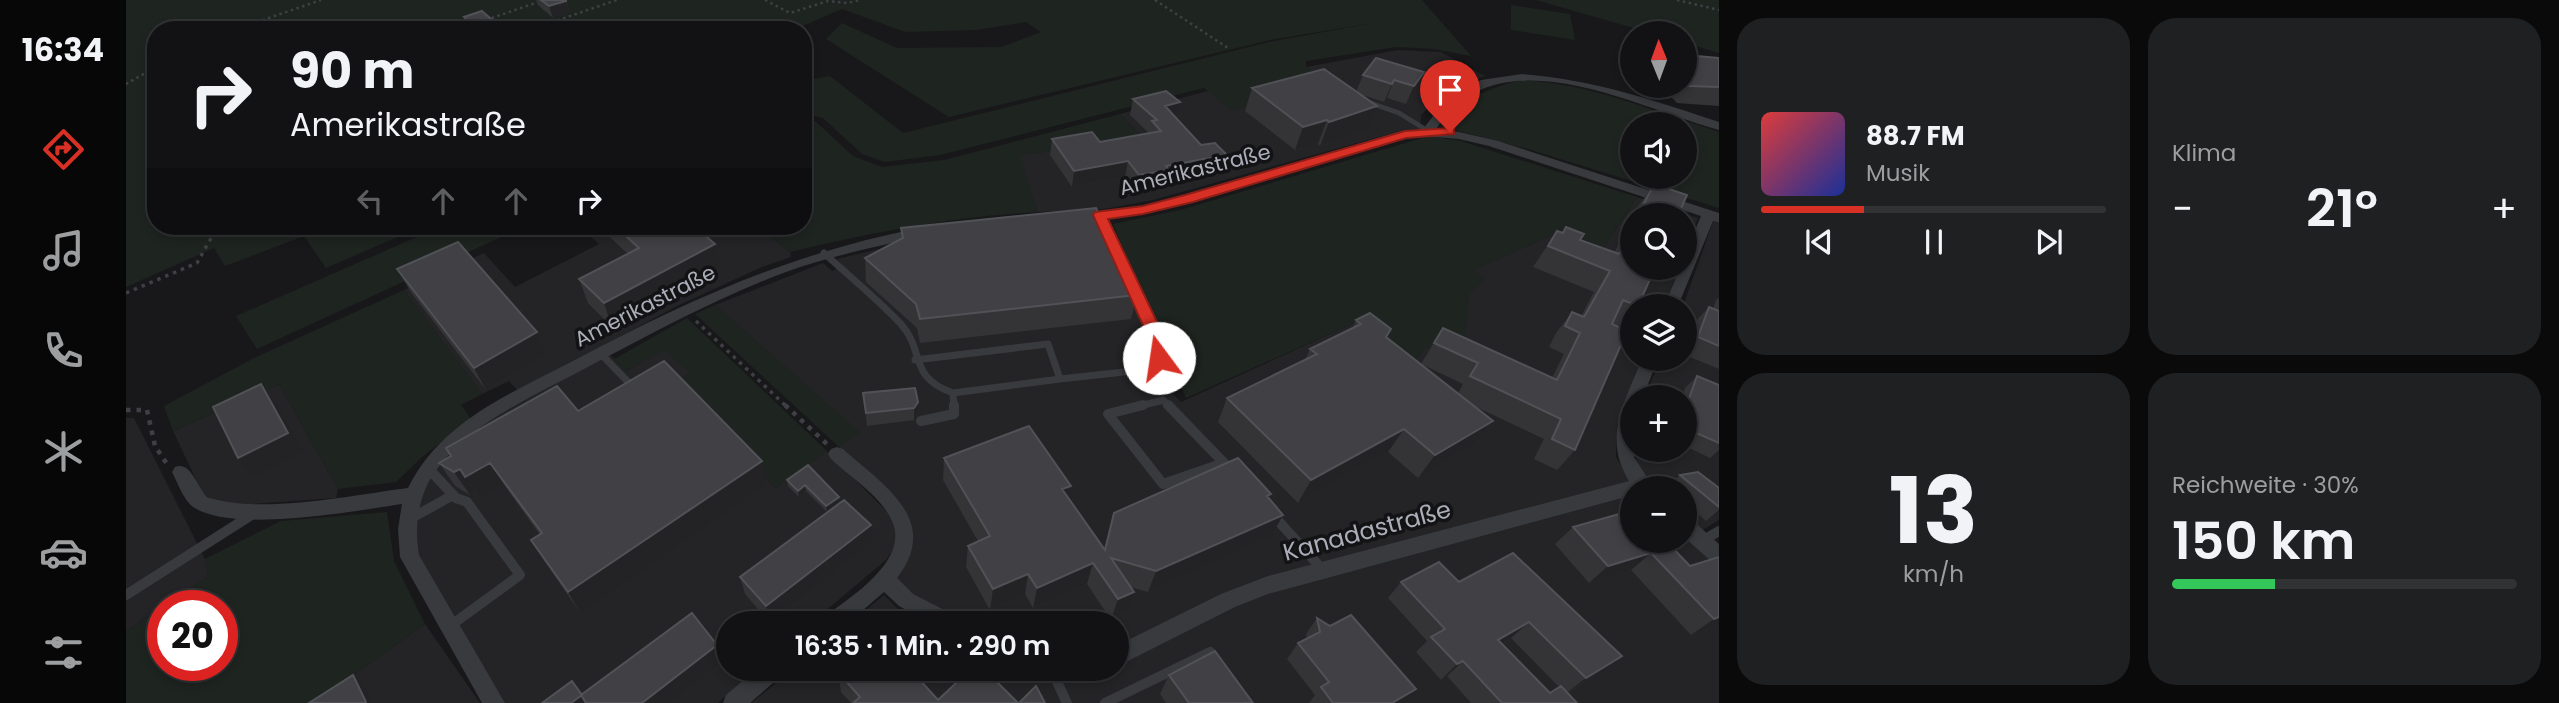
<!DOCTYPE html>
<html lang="de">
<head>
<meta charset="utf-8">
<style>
  body { margin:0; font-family:Poppins,sans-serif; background:#1f2022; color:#f1f3f6; height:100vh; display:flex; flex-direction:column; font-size:26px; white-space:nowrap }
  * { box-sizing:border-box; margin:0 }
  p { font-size:23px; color:#9c9ea0 }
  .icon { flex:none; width:38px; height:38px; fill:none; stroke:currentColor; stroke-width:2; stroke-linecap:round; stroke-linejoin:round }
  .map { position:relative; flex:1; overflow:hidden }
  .details { display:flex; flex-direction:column; gap:18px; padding:18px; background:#0a0a0b; width:840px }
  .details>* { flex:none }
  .top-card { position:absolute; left:21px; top:21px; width:665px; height:214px; border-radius:28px; box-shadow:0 4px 10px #0003,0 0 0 2px #313234; background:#121214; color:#f1f3f6; overflow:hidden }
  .needle { width:46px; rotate:359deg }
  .tools { position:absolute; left:1494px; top:21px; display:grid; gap:14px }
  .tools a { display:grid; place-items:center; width:77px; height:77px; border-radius:50%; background:#121214; box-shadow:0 4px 10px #0003,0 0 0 2px #313234; font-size:35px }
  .speed { position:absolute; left:21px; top:590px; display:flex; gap:14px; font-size:35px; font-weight:700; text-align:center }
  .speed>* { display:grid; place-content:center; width:91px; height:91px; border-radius:50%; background:#121214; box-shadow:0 4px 10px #0003,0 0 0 2px #313234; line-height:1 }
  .speed .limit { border:10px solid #d22; background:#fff; color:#111 }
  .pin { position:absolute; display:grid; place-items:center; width:60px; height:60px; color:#fff; margin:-72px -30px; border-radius:50% 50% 50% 0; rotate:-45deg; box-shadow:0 0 7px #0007 }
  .pin .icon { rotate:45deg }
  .me { position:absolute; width:77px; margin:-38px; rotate:346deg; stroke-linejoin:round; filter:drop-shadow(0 0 5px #0008) }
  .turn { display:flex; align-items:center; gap:24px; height:147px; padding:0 28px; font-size:32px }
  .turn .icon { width:91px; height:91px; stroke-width:2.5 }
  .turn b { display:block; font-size:49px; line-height:60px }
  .lanes { display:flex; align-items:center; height:66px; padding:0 28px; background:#0003; justify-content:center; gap:35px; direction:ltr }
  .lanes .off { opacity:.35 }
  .big { font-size:52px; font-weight:600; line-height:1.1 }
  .details .widget { flex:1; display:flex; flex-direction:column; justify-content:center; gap:10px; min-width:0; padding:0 24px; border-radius:28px; background:#1f2022 }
  .details .dial { align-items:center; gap:0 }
  .dial b { font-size:91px; line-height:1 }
  .song { display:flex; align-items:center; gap:21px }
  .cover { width:84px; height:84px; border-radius:10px; background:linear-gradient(135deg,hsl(0 70% 55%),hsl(230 70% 35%)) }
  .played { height:7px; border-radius:4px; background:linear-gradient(90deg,#d93025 30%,#313234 30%) }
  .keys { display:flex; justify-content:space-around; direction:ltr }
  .heat { display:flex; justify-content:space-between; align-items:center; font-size:38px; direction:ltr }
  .charge { height:10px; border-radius:5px; background:linear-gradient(90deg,#34c759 30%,#313234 0) }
  .details .tiles { flex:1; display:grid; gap:18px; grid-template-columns:repeat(2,1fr) }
  .trip { position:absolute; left:590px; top:611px; width:413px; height:70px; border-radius:35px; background:#121214; box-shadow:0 4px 10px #0003,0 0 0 2px #313234; font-weight:600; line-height:70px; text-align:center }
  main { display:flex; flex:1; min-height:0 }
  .tab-bar { display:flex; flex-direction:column; width:126px; justify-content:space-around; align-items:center; background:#070708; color:#9c9ea0 }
  .tab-bar .icon { width:49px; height:49px }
  .tab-bar .selected { color:#d93025 }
  .tab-bar b { font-size:32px; color:#f1f3f6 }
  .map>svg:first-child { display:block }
</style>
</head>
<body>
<main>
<nav class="tab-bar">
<b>16:34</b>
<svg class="icon selected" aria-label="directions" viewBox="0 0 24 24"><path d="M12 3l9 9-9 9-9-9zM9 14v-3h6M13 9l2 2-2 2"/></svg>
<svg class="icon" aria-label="music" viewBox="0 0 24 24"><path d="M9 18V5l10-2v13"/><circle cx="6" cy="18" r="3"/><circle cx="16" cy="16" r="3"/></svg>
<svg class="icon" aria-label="phone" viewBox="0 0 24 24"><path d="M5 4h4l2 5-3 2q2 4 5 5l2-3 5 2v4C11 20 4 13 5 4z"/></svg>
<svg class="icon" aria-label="climate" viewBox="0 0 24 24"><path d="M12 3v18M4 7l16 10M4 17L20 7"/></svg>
<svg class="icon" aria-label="car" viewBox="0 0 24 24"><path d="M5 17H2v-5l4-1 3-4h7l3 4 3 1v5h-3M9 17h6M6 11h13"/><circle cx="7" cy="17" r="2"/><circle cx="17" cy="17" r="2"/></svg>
<svg class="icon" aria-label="filters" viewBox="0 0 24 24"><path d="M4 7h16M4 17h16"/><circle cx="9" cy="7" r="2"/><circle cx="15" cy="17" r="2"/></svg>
</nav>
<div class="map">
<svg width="1593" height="703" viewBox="0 0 1593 703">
  <rect width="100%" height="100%" fill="#18181a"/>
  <path fill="#242426" d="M1272,50L1315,52L1359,76L1315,96L1295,115L1294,129L1274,131L1027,200L978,209L911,212L893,155L966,146H1024L994,114L1082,91L1106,110L1206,84L1180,67Z
    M1511,197L1572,218L1559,250V215H1507V268H1553L1538,306H1507V359H1517L1491,426L1490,457L1504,481L1184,569L991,651L990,623H836L788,599L768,582L780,562L787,538L782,518L713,447L733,432L589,305L697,263L706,271L717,266L711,259L753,249L792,241L970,224L1049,381L1044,391L1055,402L1228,323L1282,367L1347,270L1435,231L1478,247Z
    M1588,219L1593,221V520L1575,531L1559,517V488H1529L1513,469L1508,450H1559V397H1518L1535,359H1559V306H1557Z
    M453,226H632L664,252L665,257L636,267L551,306L392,391L383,381L356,394L278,290L358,253L389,287L473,244Z
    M538,349L565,373L548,383L650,488L701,451L769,520L772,542L760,560L685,623H602V668L631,669L592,703H379L297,569L286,537L292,504L313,461L341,435L378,411L484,355L500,371Z
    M153,384L212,489L210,498L112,505L91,502L77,494L47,431Z
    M0,418H8L79,559L82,577L0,631Z
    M1507,494V541H1559V535L1593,566V703H625L668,669L891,668L917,679L966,677L982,669L990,668L991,664L1105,605L1212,573Z
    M758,595L772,609L798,623H724Z
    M299,624L354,703H188Z"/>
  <path fill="#1e2420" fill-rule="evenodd" d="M0,0H1296L1345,56L1308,49L1270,47L1180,61V67L1207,83L1106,111L1078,88L814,155L759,162L736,154L697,118L677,113V81L704,76L777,133L1143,42L1247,23L1144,40L823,117L700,39L716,23L771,48L875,47L915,32L900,22L851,30L779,32L716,9L667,30H30V226H297L200,268L178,236L99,266L88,248L0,287Z
    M1410,0H1593V53L1559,43V33H1525Z
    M1385,5L1444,14L1449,40L1385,30Z
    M1394,80C1463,83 1528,111 1593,132V208L1402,149L1314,126C1334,99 1362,89 1394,80ZM1507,124H1559V177H1507Z
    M994,114L1025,147L966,146L894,155L911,212C825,217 748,232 664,252L632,226H677V118L689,121L727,156L756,167L818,160Z
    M1303,136L1335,141L1511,197L1478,247L1435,231L1348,270L1359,279L1344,293L1337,348L1311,337L1282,367L1228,323L1060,398L987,224L1054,210Z
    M316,226H399L131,349L110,316Z
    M278,290L356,394L335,405L345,419L295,458L270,482L212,489L153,384L47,431L38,406L128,358Z
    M589,305L734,432L713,447L569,314Z
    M561,318L701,451L650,488L547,383L564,373L538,350L499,371L488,359Z
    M261,512L268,561L299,624L188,703H0V631L37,607V665H96V606L38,605L82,577L79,559L155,521Z"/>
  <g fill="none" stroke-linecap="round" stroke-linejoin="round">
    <path stroke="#3f4045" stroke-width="2.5" stroke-dasharray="2.5 3.5" stroke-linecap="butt" d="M639,0L664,13L702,1L721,3L735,0
      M1029,0L1102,48
      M1551,0L1593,10
      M360,20L418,0
      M108,30L195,0
      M332,30L343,26
      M403,30L491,0
      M0,84L30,67"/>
    <path stroke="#3f4045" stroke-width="3.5" stroke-dasharray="3.5 5" stroke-linecap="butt" d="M0,293L71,263L92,226
      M570,321L661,407"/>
    <path stroke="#3f4045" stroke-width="4.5" stroke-dasharray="4.5 6" stroke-linecap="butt" d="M659,405L702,445
      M0,410H21L29,446L41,464"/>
    <path stroke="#393a3e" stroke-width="5" d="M1239,101L1273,113L1302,131"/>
    <path stroke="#393a3e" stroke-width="7" d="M698,253C723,276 750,298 774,323C800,351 781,377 827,393L828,407
      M474,353L506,386
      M789,360L922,344L934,379L827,393
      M934,379L998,372L1033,358L1034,345L974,215
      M1010,407L1037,400L1044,407"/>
    <path stroke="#393a3e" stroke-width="10" d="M1017,405L982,414L1037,484L1098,463
      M1042,405L1098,463
      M795,421L828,414V405
      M1098,463L1105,470
      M303,469L330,498L341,502L394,575L324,626
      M1147,515L1197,570
      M284,519L327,495
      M1576,541L1593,531
      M0,595L127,514
      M926,671L941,703
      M979,703L1084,652L1090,660"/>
    <path fill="#393a3e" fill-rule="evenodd" d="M1396,74C1465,79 1528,100 1593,122V130C1523,111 1418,56 1348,93C1342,96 1334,99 1330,104C1322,111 1316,121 1310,129L1333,132L1372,141L1593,213V222L1587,221L1552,306H1538L1554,268H1559V254L1575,216L1363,146L1333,139L1298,136L1280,138L1063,203L1017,214L952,222L945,218L952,214L1017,206L1060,196L1275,131L1297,129L1322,97L1355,80Z
      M794,228L799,229L801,232L799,235C752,247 706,255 660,272C585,300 516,339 445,376C397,401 344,425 311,469C292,495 288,525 293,555L379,703H356L274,557L272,529L276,504C229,511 108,533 69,508C58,502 52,483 46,472L49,467C65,461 71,487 81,497C133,515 227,495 282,488C315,421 384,394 447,361C562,300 666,253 794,228Z
      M1516,359H1532L1517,397H1507L1508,457L1528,488H1507V495L1142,594L1109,607L990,667V646L1095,594L1142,576L1503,481C1476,437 1499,402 1516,359Z
      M711,447L717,449C757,485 816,520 771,578L787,594L830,616L833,623H803L773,606L758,592L722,623H696L699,616C725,597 784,560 766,521C755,496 724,477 705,459L702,454L705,449Z
      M1559,518L1566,520L1593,544V565L1586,562L1559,538Z
      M632,668H659L656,675L624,703H597L600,695Z
      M915,668H965L962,675C950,680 930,680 918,675Z"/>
  </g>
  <path fill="#343437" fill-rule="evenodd" d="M410,0H440L444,12L427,18L412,5Z
    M338,17L371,24L374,30H343Z
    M1559,55L1593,58V106L1551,103L1535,86H1559Z
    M1298,72L1290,89L1280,104L1261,98L1258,102L1233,94L1241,130L1194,146L1192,144L1169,150L1119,111L1126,88L1230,92L1237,75Z
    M1007,99L1050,118L1075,145L1101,155L1096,171L1040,182L1039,186L1010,191L999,177L946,187L924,155L926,139L974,142L1023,133L1004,115Z
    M1528,184L1552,215H1507L1513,205Z
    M1507,216V268L1512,306H1507V312L1495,327L1486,323L1449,450L1431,470L1408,459L1418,439L1344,404L1367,421L1349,445L1292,478L1262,452L1172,503L1092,422L1101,398L1179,360L1184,349L1226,329L1230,320L1265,329L1260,338L1332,394L1337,384L1295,364L1317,328L1426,378L1438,354L1423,347L1430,333L1446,312L1455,316L1468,292L1407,267L1431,231L1488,253Z
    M472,226H568L594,268L486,327L462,303L453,279L502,254Z
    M775,228L1011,295L1005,319L794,343L791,328L740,282L739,258L775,240Z
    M271,269L411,332L421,355L360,390L284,291Z
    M1593,298V369L1559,355V347L1568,323L1583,307L1587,309L1590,300Z
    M1571,376L1593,385V450L1584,458L1559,446V397H1556L1559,388Z
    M789,388L792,414L788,420L741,426L737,393Z
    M452,411L641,485L455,614L419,562L405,540L414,535L379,486L355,500L349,492L344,495L329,486L313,463Z
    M818,458L945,486L942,498L978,549L988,513L1143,499L1145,537L1022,592L1004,587L1000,612L985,620L961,584L907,608L899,594L864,610L840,567L842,546L852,541L817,480Z
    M1554,475L1593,488V515L1580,521L1559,502V488H1543L1541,487Z
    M661,480L713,497L714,503L746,543L644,623L619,594L614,577L701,512L680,491L673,497L662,486Z
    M1447,527L1564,566L1593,557V625L1565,635L1505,570L1463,583L1429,544Z
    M1387,553L1475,672L1441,693L1451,703H1345L1321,676L1315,680L1290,652L1301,641L1262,598L1275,582H1333ZM1385,638L1433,687L1424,693L1376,644Z
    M1191,618L1276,703H1183L1189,695L1161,659L1172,643L1181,639L1180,634Z
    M712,672L812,700L892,703H725L715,692Z
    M1043,675L1127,703H1040L1034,694Z"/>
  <path fill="#232325" d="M440,1L444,12L427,18L423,6Z
    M371,24L374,30H353Z
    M1298,72L1290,89L1280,104L1288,86Z
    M1268,80L1261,98L1258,102L1266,84Z
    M1054,102L1050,118L1039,106Z
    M1251,106L1241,130L1194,146L1203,122Z
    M1201,120L1192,144L1169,150L1177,127Z
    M1101,155L1096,171L1040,182L1039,186L1010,191L1013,175L1040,166Z
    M1002,161L999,177L946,187L948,171Z
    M589,244L594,268L486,327L478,303Z
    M411,332L421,355L360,390L348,368Z
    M135,384L150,403L177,452L129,476L112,458Z
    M792,402V414L788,420V408Z
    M1367,421L1349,445L1292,478L1309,455Z
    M1278,429L1262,452L1172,503L1185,480Z
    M636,461L641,485L455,614L442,592Z
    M364,463L379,486L355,500L339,477Z
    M334,469L349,492L344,495L328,472Z
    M679,485L680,491L673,497L672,491Z
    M945,486L940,508L936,489Z
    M713,497L714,503L701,512L700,506Z
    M1593,510V515L1580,521Z
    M1157,515L1145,537L1022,592L1030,571Z
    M745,525L746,543L644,623L640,606Z
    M1525,553L1505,570L1463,583L1482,566Z
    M967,563L961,584L907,608L911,588Z
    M902,574L899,594L864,610L867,589Z
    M1008,592L1000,612L985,620L992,599Z
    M1593,617V625L1565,635L1588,619Z
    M1403,622L1385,638L1356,656L1372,640Z
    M591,645L597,660L543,703H516Z
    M1496,656L1475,672L1440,693L1460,678Z
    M1337,661L1321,676L1315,680L1331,664Z
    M227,675L238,685L247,703H239Z
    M1290,689L1276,703H1266Z
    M456,695L460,700L455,703H445Z"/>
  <path fill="#414145" stroke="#515257" stroke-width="2" d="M415,0H440V1L423,6Z
    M356,11L371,24L352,30L338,17Z
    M1559,55L1593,58V87L1563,86L1559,81Z
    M1250,58L1298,72L1288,86L1268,80L1266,84L1237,75Z
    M1198,69L1251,106L1203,122L1201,120L1177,127L1126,88Z
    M1040,91L1054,102L1039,106L1075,145L1089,143L1101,155L1040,166L1043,170L1013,175L1002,161L948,171L926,139L966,132L974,142L1035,131L1026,121L1031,120L1007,99Z
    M1528,184L1561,195L1552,215H1512Z
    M970,208L1011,295L794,319L790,304L739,258L777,238L775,228Z
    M489,226H568L589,244L478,303L453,279L513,248Z
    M1507,226V268H1529L1512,306L1497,300L1486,324L1501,331L1449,450L1426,439L1435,419L1344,376L1352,363L1308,343L1317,328L1431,380L1454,333L1439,326L1446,312L1458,317L1484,271L1422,246L1431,231L1437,233L1440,227L1458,234L1454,240L1493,254Z
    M332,242L411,332L348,368L271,269Z
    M1583,307L1593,311V346L1572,337Z
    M1244,313L1265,329L1260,337L1367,421L1309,455L1278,429L1185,480L1101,398L1191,354L1184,349L1235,324L1230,320Z
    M538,361L636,461L442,592L405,540L416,533L364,463L339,477L334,469L328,472L313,463L325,456L320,448L431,386L452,411Z
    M1571,376L1593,385V443L1559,428V410Z
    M135,384L162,433L112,458L87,407Z
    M789,388L792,402L788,408L740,413L737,393Z
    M903,426L945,486L936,489L979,550L988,513L1112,458L1145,494L1141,496L1157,515L1030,571L985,558L1008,592L992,599L967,563L911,588L902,574L867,589L842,546L864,536L818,458Z
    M682,465L713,497L700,506L679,485L672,491L661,480Z
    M1572,472L1593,488V507L1554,475Z
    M718,500L745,525L640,606L614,577Z
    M1507,510V541H1540L1564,566L1593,557V617L1588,619L1525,553L1482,566L1447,527Z
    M1387,553L1496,656L1460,678L1403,622L1372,640L1424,693L1435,686L1451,703H1376L1337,661L1331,664L1305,637L1319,629L1275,582L1313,562L1333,582Z
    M566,613L591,645L516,703H460L455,695Z
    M1225,615L1290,689L1266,703H1207L1195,687L1203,682L1172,643L1194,632L1191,618L1204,626Z
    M1089,651L1127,703H1063L1043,675Z
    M716,668H783L812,700L846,668H857L892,703H727L734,697L712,672Z
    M227,675L240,702L239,703H183Z
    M446,681L456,695L445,703H416Z
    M910,686L919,703H893Z"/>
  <path fill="#d93025" stroke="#8d1f18" stroke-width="2" d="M1324,128L1328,129V134L1280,138L1067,202L1017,214L982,219L1042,345L1039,363H1027L1026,345L967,215L969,212L1017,206L1059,195L1279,131Z"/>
  <g text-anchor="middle" stroke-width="7" stroke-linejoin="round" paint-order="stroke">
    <g font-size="21" fill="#abaeb8" stroke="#131315">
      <text transform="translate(1069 170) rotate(-14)" y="7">Amerikastraße</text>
      <text transform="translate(519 306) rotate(-27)" y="7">Amerikastraße</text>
    </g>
    <g font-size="24" fill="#abaeb8" stroke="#131315">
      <text transform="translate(1241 531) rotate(-15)" y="8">Kanadastraße</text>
    </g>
  </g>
</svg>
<div class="tools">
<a><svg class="needle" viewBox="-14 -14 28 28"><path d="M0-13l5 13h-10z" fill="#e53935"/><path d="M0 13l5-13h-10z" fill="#9c9ea0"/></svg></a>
<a><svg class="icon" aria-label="sound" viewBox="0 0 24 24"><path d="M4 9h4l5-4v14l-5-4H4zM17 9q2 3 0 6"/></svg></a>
<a><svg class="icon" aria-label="search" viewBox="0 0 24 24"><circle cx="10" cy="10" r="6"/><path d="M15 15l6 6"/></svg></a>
<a><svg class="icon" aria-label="layers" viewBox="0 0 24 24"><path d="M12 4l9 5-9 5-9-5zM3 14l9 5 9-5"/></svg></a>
<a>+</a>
<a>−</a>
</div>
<div class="speed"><div class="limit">20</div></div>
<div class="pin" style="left:1324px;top:132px;background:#d93025"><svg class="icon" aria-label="arrive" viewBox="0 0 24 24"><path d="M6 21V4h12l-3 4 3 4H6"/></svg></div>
<svg class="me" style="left:1033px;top:358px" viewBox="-20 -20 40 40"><circle r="19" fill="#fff"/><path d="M0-13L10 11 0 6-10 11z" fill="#d93025"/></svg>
<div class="trip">16:35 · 1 Min. · 290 m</div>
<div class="top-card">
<div class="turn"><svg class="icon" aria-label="right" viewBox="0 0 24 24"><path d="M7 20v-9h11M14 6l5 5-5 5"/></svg><div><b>90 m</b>Amerikastraße</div></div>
<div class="lanes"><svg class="icon off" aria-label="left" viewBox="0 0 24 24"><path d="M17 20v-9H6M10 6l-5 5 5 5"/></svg><svg class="icon off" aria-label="ahead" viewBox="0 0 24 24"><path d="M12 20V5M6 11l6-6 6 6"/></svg><svg class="icon off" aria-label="ahead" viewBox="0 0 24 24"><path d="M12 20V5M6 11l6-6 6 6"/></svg><svg class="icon" aria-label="right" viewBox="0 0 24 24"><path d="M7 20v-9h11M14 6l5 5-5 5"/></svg></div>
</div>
</div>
<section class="details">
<div class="tiles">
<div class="widget">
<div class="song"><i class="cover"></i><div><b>88.7 FM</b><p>Musik</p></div></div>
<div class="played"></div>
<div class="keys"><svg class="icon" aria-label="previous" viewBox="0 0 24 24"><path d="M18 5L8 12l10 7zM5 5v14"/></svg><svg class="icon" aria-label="pause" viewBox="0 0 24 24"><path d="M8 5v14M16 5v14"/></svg><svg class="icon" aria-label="next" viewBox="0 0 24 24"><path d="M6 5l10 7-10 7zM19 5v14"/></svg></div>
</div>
<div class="widget"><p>Klima</p>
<div class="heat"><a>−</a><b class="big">21°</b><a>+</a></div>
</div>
<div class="widget dial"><b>13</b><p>km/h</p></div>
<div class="widget"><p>Reichweite · 30%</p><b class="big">150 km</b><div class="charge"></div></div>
</div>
</section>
</main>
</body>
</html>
